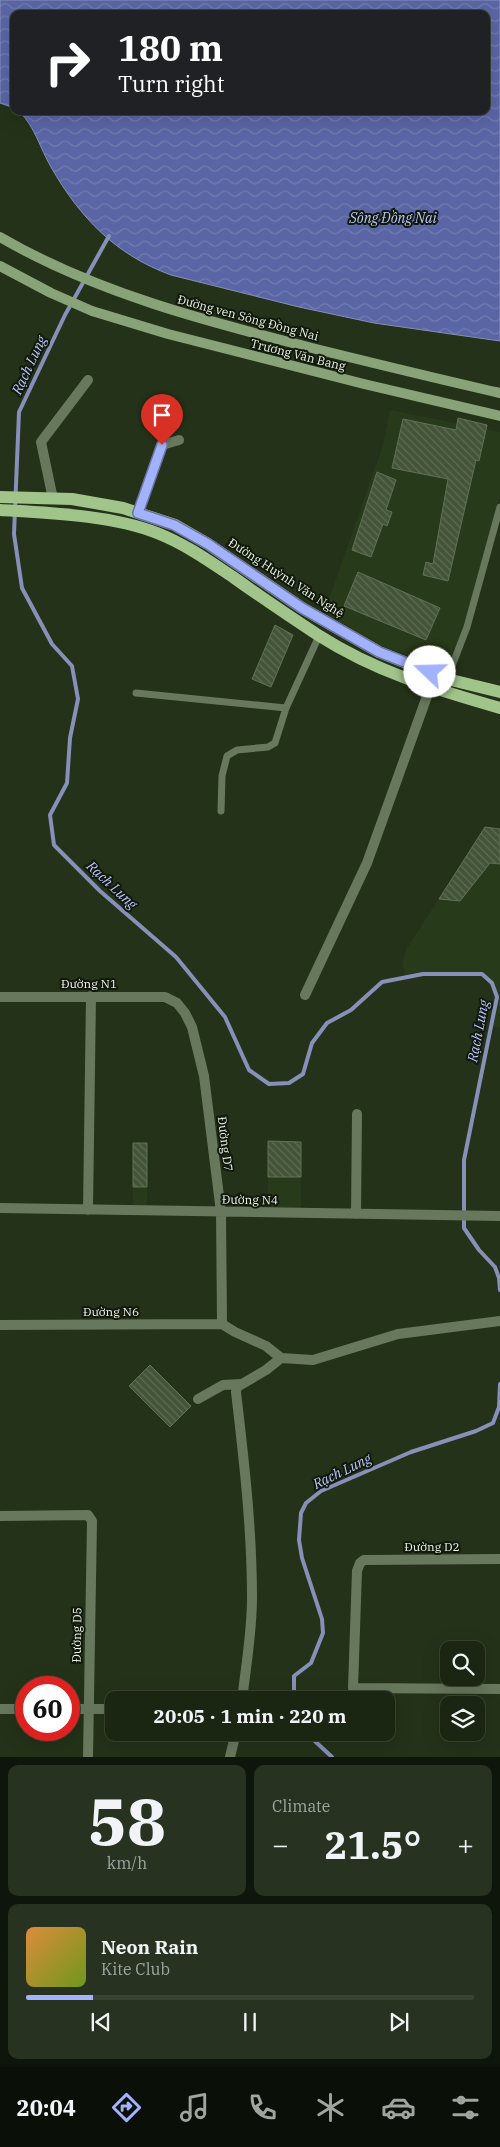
<!DOCTYPE html>
<html lang="en">
<head>
<meta charset="utf-8">
<style>
  body { margin:0; font-family:"IBM Plex Serif",serif; background:#273220; color:#f1f3f6; height:100vh; display:flex; flex-direction:column; font-size:19px; white-space:nowrap }
  * { box-sizing:border-box; margin:0 }
  p { font-size:16px; color:#9fa59f }
  .icon { flex:none; width:28px; height:28px; fill:none; stroke:currentColor; stroke-width:2; stroke-linecap:round; stroke-linejoin:round }
  .map { position:relative; height:1757px; overflow:hidden }
  .details { display:flex; flex-direction:column; gap:8px; padding:8px; background:#0e150a; flex:1 }
  .details>* { flex:none }
  .guide { position:absolute; left:10px; top:10px; width:480px; height:105px; border-radius:10px; box-shadow:0 5px 20px #0002,0 0 0 1px #384332; background:#202124; color:#fff; overflow:hidden }
  .controls { position:absolute; left:440px; top:1641px; display:grid; gap:10px }
  .controls a { display:grid; place-items:center; width:45px; height:45px; border-radius:10px; background:#1a2612; box-shadow:0 5px 20px #0002,0 0 0 1px #384332; font-size:25px }
  .speed { position:absolute; left:15px; top:1676px; display:flex; gap:10px; font-size:25px; font-weight:700; text-align:center }
  .speed>* { display:grid; place-content:center; width:65px; height:65px; border-radius:50%; background:#1a2612; box-shadow:0 5px 20px #0002,0 0 0 1px #384332; line-height:1 }
  .speed .limit { border:8px solid #d22; background:#fff; color:#111 }
  .pin { position:absolute; display:grid; place-items:center; width:42px; height:42px; color:#fff; margin:-51px -21px; border-radius:50% 50% 50% 0; rotate:-45deg; box-shadow:0 0 5px #0007 }
  .pin .icon { rotate:45deg }
  .me { position:absolute; width:55px; margin:-28px; rotate:291deg; stroke-linejoin:round; filter:drop-shadow(0 0 4px #0008) }
  .turn { display:flex; align-items:center; gap:18px; height:105px; padding:0 25px; font-size:22px }
  .turn .icon { width:65px; height:65px; stroke-width:2.5 }
  .turn b { display:block; font-size:35px; line-height:42px }
  .big { font-size:38px; font-weight:800; line-height:1.1 }
  .details .widget { flex:1; display:flex; flex-direction:column; justify-content:center; gap:8px; min-width:0; padding:0 18px; border-radius:10px; background:#273220 }
  .details .dial { align-items:center; gap:0 }
  .dial b { font-size:65px; line-height:1 }
  .song { display:flex; align-items:center; gap:15px }
  .cover { width:60px; height:60px; border-radius:8px; background:linear-gradient(135deg,hsl(30 70% 55%),hsl(80 70% 35%)) }
  .played { height:5px; border-radius:2px; background:linear-gradient(90deg,#a3b2fd 15%,#384332 15%) }
  .keys { display:flex; justify-content:space-around; direction:ltr }
  .heat { display:flex; justify-content:space-between; align-items:center; font-size:28px; direction:ltr }
  .details .tiles { flex:1; display:grid; gap:8px; grid-template-columns:1fr 1fr }
  .widget:last-child { grid-column:span 2 }
  .trip { position:absolute; left:105px; top:1691px; width:290px; height:50px; border-radius:10px; background:#1a2612; box-shadow:0 5px 20px #0002,0 0 0 1px #384332; font-weight:800; line-height:50px; text-align:center }
  .tab-bar { display:flex; height:80px; justify-content:space-around; align-items:center; background:#0a0f07; color:#9fa59f }
  .tab-bar .icon { width:35px; height:35px }
  .tab-bar .current { color:#a3b2fd }
  .tab-bar b { font-size:22px; color:#f1f3f6 }
  .map>svg:first-child { display:block }
</style>
</head>
<body>
<div class="map">
<svg width="500" height="1757" viewBox="0 0 500 1757">
  <defs>
    <pattern id="water-waves" width="16" height="10" patternUnits="userSpaceOnUse" patternTransform="scale(1.25)"><rect width="16" height="10" fill="#5a65a5"/><path d="M0 5q4-4 8 0t8 0" fill="none" stroke="#727cb1"/></pattern>
    <pattern id="building-back-hatch" width="6" height="6" patternUnits="userSpaceOnUse" patternTransform="scale(1.25)"><rect width="6" height="6" fill="#435438"/><path d="M-1 5l2 2M0 0l6 6M5-1l2 2" fill="none" stroke="#5e6d55"/></pattern>
  </defs>
  <rect width="100%" height="100%" fill="#233218"/>
  <path fill="#273a19" d="M390,410L500,432V496L464,627L447,670L382,646L324,613L383,445Z
    M485,827L500,829V1027H491L497,997L492,983L483,974H423L404,977L403,960L407,948Z
    M268,1141L301,1142V1208H268Z
    M133,1143H147V1206H133Z"/>
  <path fill="url(#water-waves)" stroke="#8690b8" d="M0,0H500V341L374,323L299,307L171,275C116,255 80,218 51,167C40,148 35,127 19,111H486V14H14V108L0,103Z"/>
  <g fill="none" stroke-linecap="round" stroke-linejoin="round">
    <path stroke="#8690b8" stroke-width="4" d="M109,236L65,315L19,412L14,534L22,588L52,644L72,666L78,699L70,738L67,783L50,815L54,845L100,891L176,957L225,1017L249,1070L269,1084L289,1083L303,1074L312,1043L327,1023L351,1010L382,982L423,974H482L492,983L497,997L464,1160V1228L479,1250L495,1267L499,1278L500,1290
      M294,1700V1676L311,1663L323,1633L322,1619L302,1558L299,1540L301,1513L306,1503L321,1491L411,1452L476,1431L493,1423L499,1407L500,1384
      M305,1732L332,1757"/>
  </g>
  <path fill="url(#building-back-hatch)" stroke="#607255" d="M458,418L487,425L479,461L476,460L448,581L423,575L426,562L433,564L448,479L392,468L403,419L456,430Z
    M377,472L396,480L386,510L392,512L387,526L383,524L371,557L352,550Z
    M358,572L440,608L426,640L344,606Z
    M275,625L293,635L271,687L252,679Z
    M485,827L500,829V864L490,863L460,901L439,899Z
    M268,1141L301,1142V1177H268Z
    M133,1143H147V1187H133Z
    M150,1365L191,1406L170,1427L129,1386Z"/>
  <g fill="none" stroke-linecap="round" stroke-linejoin="round">
    <path stroke="#68785d" stroke-width="7" d="M447,679L467,627L500,507
      M136,693L286,708
      M221,811L222,776L227,756L237,750L268,747L275,743L286,708L319,636"/>
    <path stroke="#68785d" stroke-width="10" d="M53,499L41,442L88,380
      M138,513L162,445L179,440
      M305,995L367,863L430,688
      M0,997H165L177,1003L185,1013L192,1027L204,1076L221,1212L222,1324
      M0,1208L500,1216
      M88,1210L91,996
      M356,1214L357,1114
      M222,1324L235,1332L266,1346L281,1358L313,1360L398,1334L500,1321
      M0,1325L222,1324
      M198,1399L223,1385L241,1384
      M0,1516L88,1515L92,1521L88,1757
      M500,1559L364,1560L360,1563L357,1571L353,1688L500,1689
      M242,1700C246,1666 252,1632 252,1598C252,1529 244,1460 236,1392L237,1387L266,1370L281,1358
      M0,1709H26
      M69,1709H114
      M230,1757L236,1732"/>
    <path stroke="#88a377" stroke-width="10" d="M0,237C96,293 209,322 316,349C377,364 438,379 500,393
      M0,266L51,293L92,311L168,334L364,384L500,416"/>
    <path stroke="#a1c48b" stroke-width="12" d="M0,497L72,499L123,508L175,525L208,544L302,608L379,652L447,679L500,692
      M0,510C49,513 112,515 157,533C185,544 209,561 233,577C261,597 289,616 318,635C376,672 434,689 500,708"/>
  </g>
  <g fill="none" stroke-linecap="round" stroke-linejoin="round">
    <defs>
      <path id="route" d="M162,445L138,513L174,525L208,544L302,608L379,652L430,672"/>
    </defs>
    <use href="#route" stroke="#6a74a4" stroke-width="12"/>
    <use href="#route" stroke="#a3b2fd" stroke-width="9"/>
  </g>
  <g text-anchor="middle" stroke-width="4" stroke-linejoin="round" paint-order="stroke">
    <g font-size="12" fill="#ebf6e5" stroke="#11180c">
      <text transform="translate(248 318) rotate(15)" y="4">Đường ven Sông Đồng Nai</text>
      <text transform="translate(298 355) rotate(14)" y="4">Trương Văn Bang</text>
      <text transform="translate(286 578) rotate(33)" y="4">Đường Huỳnh Văn Nghệ</text>
      <text x="89" y="988">Đường N1</text>
      <text transform="translate(225 1144) rotate(83)" y="4">Đường D7</text>
      <text transform="translate(250 1200) rotate(1)" y="4">Đường N4</text>
      <text x="111" y="1316">Đường N6</text>
      <text x="432" y="1551">Đường D2</text>
      <text transform="translate(77 1635) rotate(-89)" y="4">Đường D5</text>
    </g>
    <g font-size="14" font-style="italic" fill="#bac6fe" stroke="#11180c">
      <text x="393" y="223">Sông Đồng Nai</text>
      <text transform="translate(29 365) rotate(-65)" y="5">Rạch Lung</text>
      <text transform="translate(112 885) rotate(43)" y="5">Rạch Lung</text>
      <text transform="translate(478 1031) rotate(-79)" y="5">Rạch Lung</text>
      <text transform="translate(342 1471) rotate(-26)" y="5">Rạch Lung</text>
    </g>
  </g>
</svg>
<div class="controls">
<a><svg class="icon" aria-label="search" viewBox="0 0 24 24"><circle cx="10" cy="10" r="6"/><path d="M15 15l6 6"/></svg></a>
<a><svg class="icon" aria-label="layers" viewBox="0 0 24 24"><path d="M12 4l9 5-9 5-9-5zM3 14l9 5 9-5"/></svg></a>
</div>
<div class="speed"><div class="limit">60</div></div>
<div class="pin" style="left:162px;top:445px;background:#d93025"><svg class="icon" aria-label="arrive" viewBox="0 0 24 24"><path d="M6 21V4h12l-3 4 3 4H6"/></svg></div>
<svg class="me" style="left:430px;top:672px" viewBox="-20 -20 40 40"><circle r="19" fill="#fff"/><path d="M0-13L10 11 0 6-10 11z" fill="#a3b2fd"/></svg>
<div class="trip">20:05 · 1 min · 220 m</div>
<div class="guide">
<div class="turn"><svg class="icon" aria-label="right" viewBox="0 0 24 24"><path d="M7 20v-9h11M14 6l5 5-5 5"/></svg><div><b>180 m</b>Turn right</div></div>
</div>
</div>
<section class="details">
<div class="tiles">
<div class="widget dial"><b>58</b><p>km/h</p></div>
<div class="widget"><p>Climate</p>
<div class="heat"><a>−</a><b class="big">21.5°</b><a>+</a></div>
</div>
<div class="widget">
<div class="song"><i class="cover"></i><div><b>Neon Rain</b><p>Kite Club</p></div></div>
<div class="played"></div>
<div class="keys"><svg class="icon" aria-label="previous" viewBox="0 0 24 24"><path d="M18 5L8 12l10 7zM5 5v14"/></svg><svg class="icon" aria-label="pause" viewBox="0 0 24 24"><path d="M8 5v14M16 5v14"/></svg><svg class="icon" aria-label="next" viewBox="0 0 24 24"><path d="M6 5l10 7-10 7zM19 5v14"/></svg></div>
</div>
</div>
</section>
<nav class="tab-bar">
<b>20:04</b>
<svg class="icon current" aria-label="directions" viewBox="0 0 24 24"><path d="M12 3l9 9-9 9-9-9zM9 14v-3h6M13 9l2 2-2 2"/></svg>
<svg class="icon" aria-label="music" viewBox="0 0 24 24"><path d="M9 18V5l10-2v13"/><circle cx="6" cy="18" r="3"/><circle cx="16" cy="16" r="3"/></svg>
<svg class="icon" aria-label="phone" viewBox="0 0 24 24"><path d="M5 4h4l2 5-3 2q2 4 5 5l2-3 5 2v4C11 20 4 13 5 4z"/></svg>
<svg class="icon" aria-label="climate" viewBox="0 0 24 24"><path d="M12 3v18M4 7l16 10M4 17L20 7"/></svg>
<svg class="icon" aria-label="car" viewBox="0 0 24 24"><path d="M5 17H2v-5l4-1 3-4h7l3 4 3 1v5h-3M9 17h6M6 11h13"/><circle cx="7" cy="17" r="2"/><circle cx="17" cy="17" r="2"/></svg>
<svg class="icon" aria-label="filters" viewBox="0 0 24 24"><path d="M4 7h16M4 17h16"/><circle cx="9" cy="7" r="2"/><circle cx="15" cy="17" r="2"/></svg>
</nav>
</body>
</html>
